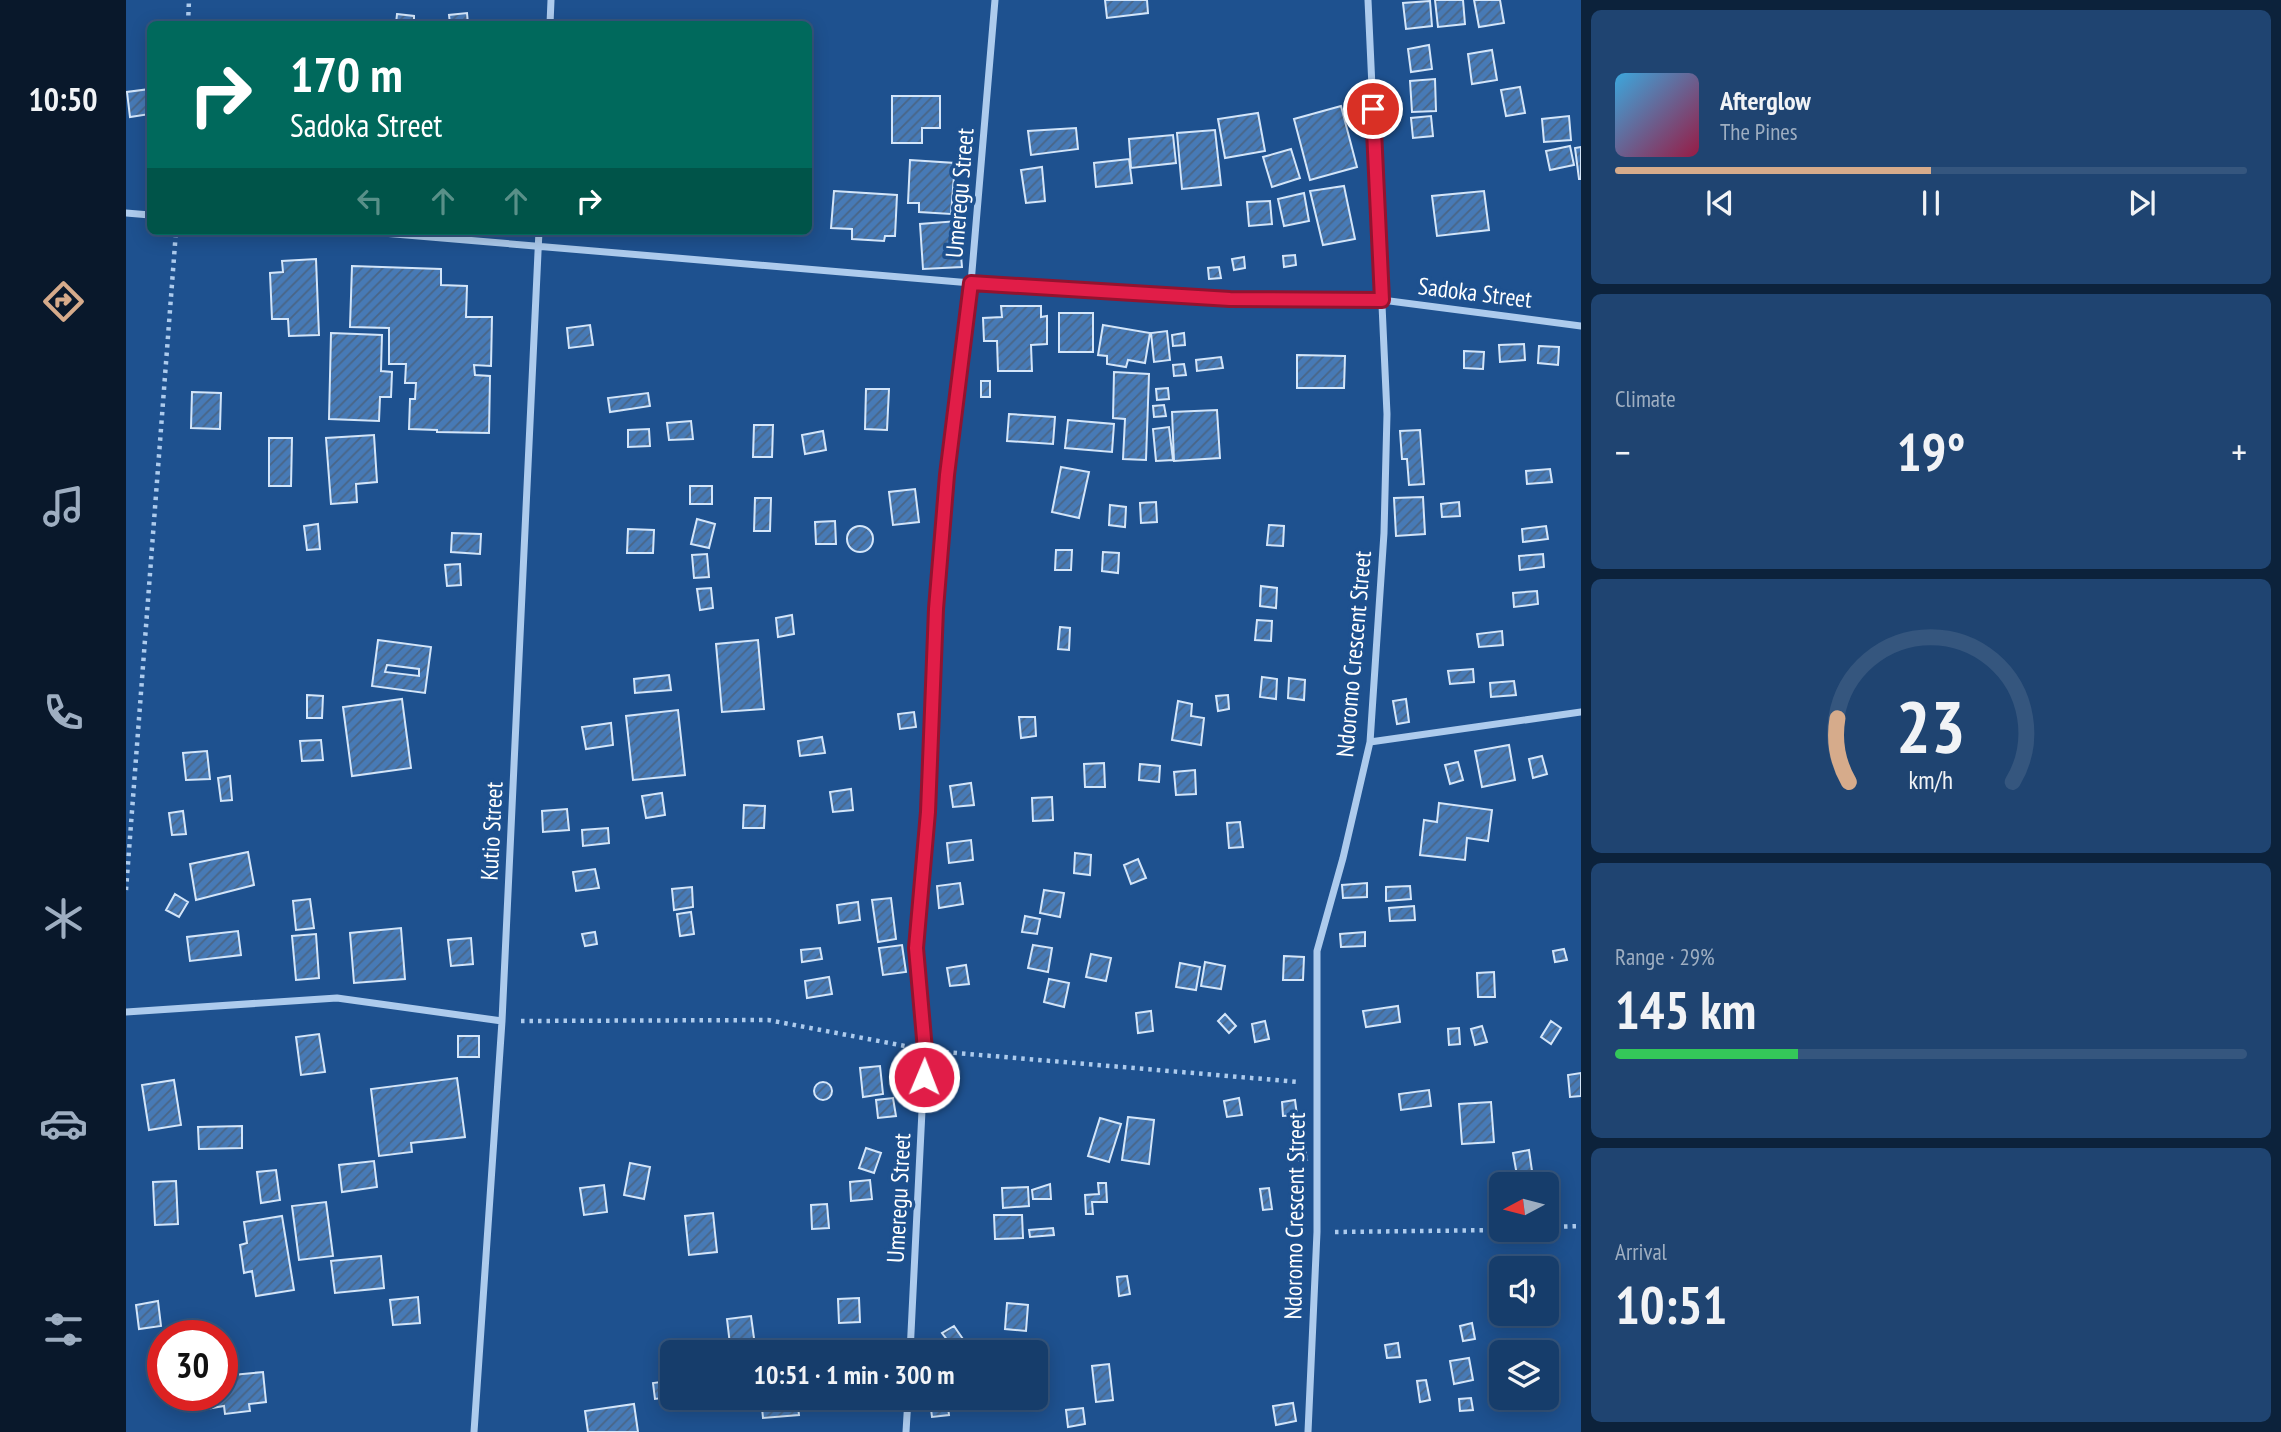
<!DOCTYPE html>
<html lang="en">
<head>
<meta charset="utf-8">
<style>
  body { margin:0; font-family:"PT Sans Narrow",sans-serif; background:#1f4471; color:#f1f3f6; height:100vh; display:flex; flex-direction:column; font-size:26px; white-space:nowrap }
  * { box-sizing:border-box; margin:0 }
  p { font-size:23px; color:#9eaec1 }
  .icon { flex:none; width:38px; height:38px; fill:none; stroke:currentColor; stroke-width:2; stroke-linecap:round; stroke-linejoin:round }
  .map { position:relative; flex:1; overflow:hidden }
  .details { display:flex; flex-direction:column; gap:10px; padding:10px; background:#0c223b; width:700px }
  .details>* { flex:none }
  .hud { position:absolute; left:21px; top:21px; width:665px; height:214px; border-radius:10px; box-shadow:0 4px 18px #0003,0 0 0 2px #35567e; background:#00695c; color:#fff; overflow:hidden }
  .needle { width:46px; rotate:263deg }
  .fabs { position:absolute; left:1363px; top:1172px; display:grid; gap:14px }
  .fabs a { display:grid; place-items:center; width:70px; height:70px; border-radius:10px; background:#163d6b; box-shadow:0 4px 18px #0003,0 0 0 2px #35567e; font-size:35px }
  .speed { position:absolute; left:21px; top:1320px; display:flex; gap:14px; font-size:35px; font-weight:700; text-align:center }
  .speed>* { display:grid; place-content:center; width:91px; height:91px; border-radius:50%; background:#163d6b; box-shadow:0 4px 18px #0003,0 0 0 2px #35567e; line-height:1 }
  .speed .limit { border:10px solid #d22; background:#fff; color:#111 }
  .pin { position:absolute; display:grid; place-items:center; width:60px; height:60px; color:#fff; margin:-30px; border:4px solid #fff; border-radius:50%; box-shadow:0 2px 7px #0007 }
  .me { position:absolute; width:77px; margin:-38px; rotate:1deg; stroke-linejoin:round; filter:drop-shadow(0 0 5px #0008) }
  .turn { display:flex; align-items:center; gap:24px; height:147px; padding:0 28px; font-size:32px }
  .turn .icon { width:91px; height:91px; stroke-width:2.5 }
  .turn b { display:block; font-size:49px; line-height:60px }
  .lanes { display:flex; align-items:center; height:66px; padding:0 28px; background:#0003; justify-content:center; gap:35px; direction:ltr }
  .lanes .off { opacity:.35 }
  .big { font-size:52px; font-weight:600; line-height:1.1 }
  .details .card { flex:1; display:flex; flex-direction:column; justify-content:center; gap:10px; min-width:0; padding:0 24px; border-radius:10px; background:#1f4471 }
  .details .dial { align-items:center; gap:0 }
  .dial svg { height:182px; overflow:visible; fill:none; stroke:#35567e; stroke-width:7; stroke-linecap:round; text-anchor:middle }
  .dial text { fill:#f1f3f6; stroke:none }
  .song { display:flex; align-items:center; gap:21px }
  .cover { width:84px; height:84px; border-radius:10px; background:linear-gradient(135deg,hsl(200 70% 55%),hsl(340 70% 35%)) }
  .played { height:7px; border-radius:4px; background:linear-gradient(90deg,#d6ab8b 50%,#35567e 50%) }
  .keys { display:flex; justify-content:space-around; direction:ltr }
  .heat { display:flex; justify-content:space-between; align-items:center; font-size:38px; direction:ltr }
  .charge { height:10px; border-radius:5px; background:linear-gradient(90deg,#34c759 29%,#35567e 0) }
  .trip { position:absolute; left:534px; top:1340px; width:388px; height:70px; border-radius:10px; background:#163d6b; box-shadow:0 4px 18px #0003,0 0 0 2px #35567e; font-weight:600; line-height:70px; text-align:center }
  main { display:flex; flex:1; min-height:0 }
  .dock { display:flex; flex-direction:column; width:126px; justify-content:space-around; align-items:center; background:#09182b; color:#9eaec1 }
  .dock .icon { width:49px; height:49px }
  .dock .active { color:#d6ab8b }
  .dock b { font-size:32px; color:#f1f3f6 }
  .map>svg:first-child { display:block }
</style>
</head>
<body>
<main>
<nav class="dock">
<b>10:50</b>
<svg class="icon active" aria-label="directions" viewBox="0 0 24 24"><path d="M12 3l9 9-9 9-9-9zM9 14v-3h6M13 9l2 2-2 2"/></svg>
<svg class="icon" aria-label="music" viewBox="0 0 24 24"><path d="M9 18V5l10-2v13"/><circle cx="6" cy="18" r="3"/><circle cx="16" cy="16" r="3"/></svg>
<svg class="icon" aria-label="phone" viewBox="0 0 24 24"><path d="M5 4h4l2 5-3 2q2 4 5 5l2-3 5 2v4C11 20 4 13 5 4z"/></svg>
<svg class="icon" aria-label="climate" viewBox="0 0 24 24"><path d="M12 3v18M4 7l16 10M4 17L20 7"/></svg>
<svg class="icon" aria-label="car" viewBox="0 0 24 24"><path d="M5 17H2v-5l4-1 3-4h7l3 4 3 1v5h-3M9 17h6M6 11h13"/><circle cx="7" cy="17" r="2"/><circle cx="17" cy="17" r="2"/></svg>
<svg class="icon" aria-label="filters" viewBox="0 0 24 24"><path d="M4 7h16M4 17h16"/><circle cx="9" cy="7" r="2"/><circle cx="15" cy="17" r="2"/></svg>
</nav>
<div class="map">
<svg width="1455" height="1432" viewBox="0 0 1455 1432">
  <defs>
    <pattern id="building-hatch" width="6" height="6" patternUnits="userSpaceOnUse" patternTransform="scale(1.75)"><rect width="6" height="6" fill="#477ab6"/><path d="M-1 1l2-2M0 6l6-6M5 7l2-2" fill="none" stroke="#496586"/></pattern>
  </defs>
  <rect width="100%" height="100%" fill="#1e518f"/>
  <path fill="url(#building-hatch)" stroke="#d3e5f9" stroke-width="2" fill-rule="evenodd" d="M979,0H1021L1022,13L981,18Z
    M1309,0H1337L1339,24L1312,27Z
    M1348,0H1374L1378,23L1353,27Z
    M1304,1L1306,26L1280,29L1277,3Z
    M341,13L342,24H324L323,15Z
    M271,14L288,16V24H270Z
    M1303,45L1306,69L1285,72L1282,49Z
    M1366,50L1371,80L1346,84L1342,54Z
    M1309,79L1310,111L1286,112L1284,81Z
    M1394,87L1399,113L1380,116L1375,90Z
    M24,89V114L4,117L1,92Z
    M766,96H814V128H796V143H766Z
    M1215,106L1231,167L1184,180L1168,119Z
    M1132,113L1139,151L1099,158L1092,119Z
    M1305,116L1307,136L1287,138L1285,118Z
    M1443,116L1445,140L1418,142L1416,119Z
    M950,128L952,149L905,155L902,131Z
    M1089,130L1095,185L1056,189L1051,133Z
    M1047,135L1050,163L1005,168L1003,139Z
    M1444,146L1448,165L1424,170L1420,151Z
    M1455,147V179H1453L1449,148Z
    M1165,149L1174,178L1146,187L1137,157Z
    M1003,159L1006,183L970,187L968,163Z
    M784,160L829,163L825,214L793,212V203H782Z
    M916,167L919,201L900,203L895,170Z
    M1218,186L1229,239L1197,245L1184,191Z
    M708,191L771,195L769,236H759L758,241L726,239V229L705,228Z
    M1358,191L1363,230L1311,236L1306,196Z
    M1178,193L1183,221L1158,226L1152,199Z
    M1144,201L1146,224L1123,226L1121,202Z
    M832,221L836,267L797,269L794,224Z
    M1169,255L1170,265L1158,267L1157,256Z
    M1118,257L1119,268L1108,270L1106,259Z
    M190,259L193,335L163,336L162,319H146L144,273L157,272L156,261Z
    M226,266L315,269V285L341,286L340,317H366L365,366L348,365L349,375L364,376L363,433L311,432V430L283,429L284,399H289L290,383H279L280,364H263V328L224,327Z
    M1093,267L1095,278L1083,279L1082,268Z
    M875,306H915V317L921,316V344L905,345L906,371H872L871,341H858L857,318L876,317Z
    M933,313H967V352H933Z
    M464,325L467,345L443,348L441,328Z
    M977,325L1024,333L1019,363L1002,360L1000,367L981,364V356L972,355Z
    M1041,331L1044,360L1028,362L1025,333Z
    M205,333L256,335L255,371L266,372L265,397H254L253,421L203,419Z
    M1058,333L1059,345L1047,346L1046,335Z
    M1398,344L1399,360L1374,362L1373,345Z
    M1413,346L1433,347L1432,365L1412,363Z
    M1338,351L1358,352L1357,369L1338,368Z
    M1171,355L1219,356L1218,388H1171Z
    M1095,357L1097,368L1071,371L1070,360Z
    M1058,364L1060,375L1048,376L1047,365Z
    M988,372L1023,374L1020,460L997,459L999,419L987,418Z
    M855,381H864V397H855Z
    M1042,388L1043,399L1031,400L1030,389Z
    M740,389H763L761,430L739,429Z
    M66,392L95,393L94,429L65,428Z
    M522,393L524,406L484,412L482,398Z
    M1038,405L1040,416L1028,417L1027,406Z
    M1091,410L1094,458L1048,461L1046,412Z
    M883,414L929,417L927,444L881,441Z
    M942,420L988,424L986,452L939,448Z
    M565,421L567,439L543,440L541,423Z
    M628,425H647L646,457H627Z
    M1043,427L1047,460L1030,461L1027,429Z
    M523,429L524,446L502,447V430Z
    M1294,430L1298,484L1283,485L1281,459H1276L1274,431Z
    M697,431L700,450L679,454L676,435Z
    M248,435L251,482L230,484L231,502L205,504L200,438Z
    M143,438H166L165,486H143Z
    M935,467L963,472L953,518L926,512Z
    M1424,469L1426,482L1401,484L1400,471Z
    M564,486H586V504H564Z
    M789,489L793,522L767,525L763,492Z
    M1297,497L1299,534L1270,536L1268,498Z
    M629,498H645L644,531H628Z
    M1030,502L1031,522L1015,523L1014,503Z
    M1333,502L1334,516L1316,517L1315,504Z
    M984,505L1000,507L999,527L983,525Z
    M571,519L589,524L583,548L565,544Z
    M709,521L710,544H690L689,522Z
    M192,524L194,549L181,550L178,526Z
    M1143,525L1158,526L1157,546L1141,545Z
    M1420,526L1422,539L1397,542L1396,529Z
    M721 539a13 13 0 1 1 26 0a13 13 0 1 1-26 0Z
    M502,529L528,530L527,553H501Z
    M326,533L355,534L354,554L325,552Z
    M930,550H946L945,570H929Z
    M977,552L993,553L992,573L976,571Z
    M581,554L583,577L568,578L566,555Z
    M1417,554L1418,567L1394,570L1393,556Z
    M334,564L335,585L321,586L319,565Z
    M1135,586L1151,588L1150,608L1134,606Z
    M585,588L587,608L574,610L571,589Z
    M1411,591L1412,604L1388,607L1387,593Z
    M666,615L668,634L652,637L650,618Z
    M1131,620L1146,621L1145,641L1129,640Z
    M934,627L944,628L943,650L932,649Z
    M1376,631L1377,645L1353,647L1351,634Z
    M252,640L305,647L299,693L246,686ZM261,665L293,669V676L259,672Z
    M632,640L638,709L596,712L590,644Z
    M1347,669L1348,682L1324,684L1322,671Z
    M543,675L545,690L509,693L508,679Z
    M1136,677L1151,679L1150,699L1134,697Z
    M1163,678L1179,680L1178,700L1162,698Z
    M1388,681L1390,695L1365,697L1364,683Z
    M181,695L197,696L196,718H181Z
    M1102,695L1103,709L1092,711L1090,696Z
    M276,699L285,768L226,776L217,707Z
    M1280,699L1283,722L1271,724L1267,701Z
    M1052,701L1066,704L1065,716L1078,718L1075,745L1046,740Z
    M552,710L559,775L507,780L500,716Z
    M788,712L790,727L774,729L772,714Z
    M893,717H909L910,736L895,738Z
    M485,723L487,745L460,749L456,727Z
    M696,737L699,753L674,756L672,741Z
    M195,740L197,760L176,761L174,741Z
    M1383,745L1389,780L1356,787L1349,751Z
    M81,751L84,779L60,780L57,753Z
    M1416,756L1421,774L1407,778L1403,759Z
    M1332,762L1337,780L1324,784L1319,765Z
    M978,763L979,787H959L958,764Z
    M1014,764L1034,766L1033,782L1013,780Z
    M1069,770L1070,794L1050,795L1048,772Z
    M104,776L106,800L95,801L92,778Z
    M845,783L848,805L827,807L824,786Z
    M725,789L727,810L707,812L704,792Z
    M536,793L539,815L520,818L516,796Z
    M926,797L927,820L907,821L906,798Z
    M1313,803L1366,810L1362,841L1341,838L1339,860L1294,855L1298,820L1311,822Z
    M618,805L639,806L638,828H617Z
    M441,809L443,830L417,832L416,811Z
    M57,811L60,834L46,835L43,813Z
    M1114,822L1117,847L1103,848L1101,823Z
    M482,828L483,843L457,846L456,830Z
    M845,840L847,860L823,863L821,843Z
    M122,852L128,885L70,900L64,864Z
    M949,853L965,855L964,875L948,873Z
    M1012,859L1020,878L1005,884L998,865Z
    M469,869L473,888L450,891L447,872Z
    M834,883L837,904L813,908L811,886Z
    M1241,883V897L1217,898L1216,885Z
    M1284,886L1285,899L1260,901V887Z
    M566,887L567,907L548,910L546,889Z
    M918,890L938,893L934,917L914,913Z
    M49,894L62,902L53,917L40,910Z
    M765,898L770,939L752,942L746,900Z
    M184,899L188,928L170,930L167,901Z
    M732,902L734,920L713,923L711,905Z
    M1288,906L1289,920L1264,921L1263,908Z
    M565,912L568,934L554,936L551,914Z
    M899,916L914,919L911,934L896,932Z
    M275,928L279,979L228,983L224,933Z
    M112,931L115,955L64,961L61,937Z
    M469,932L471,944L459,946L456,934Z
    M1239,932V946L1215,947L1214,934Z
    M190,934L193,978L170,980L166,936Z
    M345,938L347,964L325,966L322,940Z
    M776,945L780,972L757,975L753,948Z
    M907,945L926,948L922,972L902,968Z
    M694,948L696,959L676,962L675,950Z
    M1438,949L1441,960L1429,962L1427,951Z
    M965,954L985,958L980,981L960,977Z
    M1158,956L1178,957L1177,980H1157Z
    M1079,962L1099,966L1095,989L1075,986Z
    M1054,963L1074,967L1070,990L1050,987Z
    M840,965L843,984L824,986L821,968Z
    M1368,972L1369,997H1352L1351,973Z
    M703,977L706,994L681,998L679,981Z
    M923,979L943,983L938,1007L918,1002Z
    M1272,1006L1274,1022L1240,1027L1237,1011Z
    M1025,1011L1027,1031L1012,1033L1010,1013Z
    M1099,1014L1110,1026L1103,1033L1092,1021Z
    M1139,1021L1143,1039L1129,1042L1126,1024Z
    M1425,1021L1435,1028L1425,1044L1415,1037Z
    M1356,1026L1361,1042L1349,1045L1345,1029Z
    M1333,1028L1334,1044L1323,1045L1322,1029Z
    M193,1034L199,1072L175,1075L170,1037Z
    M332,1036H353V1057H332Z
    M754,1066L757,1094L737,1097L734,1068Z
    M1455,1073V1096L1444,1097L1442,1075Z
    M331,1078L339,1137L285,1143L286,1152L253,1156L245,1089Z
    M48,1080L55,1125L23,1130L16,1085Z
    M688 1091a9 9 0 1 1 18 0a9 9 0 1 1-18 0Z
    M1303,1090L1305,1106L1275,1110L1273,1094Z
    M767,1098L770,1116L752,1118L750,1100Z
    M1113,1098L1116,1115L1101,1117L1098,1101Z
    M1169,1100L1171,1115L1157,1116L1156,1102Z
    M1365,1102L1368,1142L1336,1144L1333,1104Z
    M1002,1117L1028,1120L1023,1164L996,1160Z
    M974,1118L995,1124L983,1162L962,1156Z
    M116,1126V1148L73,1149L72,1127Z
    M1178,1143L1181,1160L1173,1161L1169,1144Z
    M740,1148L755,1153L748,1173L733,1168Z
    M1403,1150L1407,1178L1392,1181L1387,1153Z
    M248,1161L251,1187L216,1192L213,1165Z
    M504,1163L524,1167L518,1199L498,1195Z
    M150,1170L154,1200L135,1203L131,1172Z
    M744,1180L746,1199L725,1201L724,1182Z
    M50,1181L52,1224L29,1225L27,1182Z
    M972,1183H980L981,1202H966L967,1214H960L959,1195L973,1194Z
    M924,1184L925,1199H907L906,1190Z
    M478,1185L481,1212L458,1215L454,1188Z
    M902,1187L903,1206L877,1208L876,1188Z
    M1143,1188L1146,1209L1137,1210L1134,1189Z
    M200,1202L207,1256L173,1260L166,1206Z
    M701,1204L703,1228L686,1229L685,1205Z
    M587,1213L591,1252L563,1255L559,1216Z
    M868,1215H896L897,1238L869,1239Z
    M156,1216L168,1290L130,1296L126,1271L118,1273L114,1245L121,1243L118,1222Z
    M927,1228L928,1235L904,1237L903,1230Z
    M255,1256L258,1288L209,1293L205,1261Z
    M1001,1276L1004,1294L993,1296L991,1277Z
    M292,1297L294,1323L267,1325L264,1300Z
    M733,1298L734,1322L713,1323L712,1299Z
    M32,1301L35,1326L13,1329L10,1305Z
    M881,1303L902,1305L900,1331L879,1329Z
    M625,1316L630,1353H605L601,1319Z
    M1346,1323L1349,1339L1337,1341L1334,1326Z
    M828,1326L839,1342L829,1350L816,1333Z
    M1272,1343L1274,1357L1261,1358L1259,1345Z
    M1343,1358L1347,1380L1328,1384L1324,1361Z
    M983,1364L987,1400L970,1402L966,1366Z
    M137,1372L140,1402L123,1404L124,1411L99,1414L98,1406L80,1409L78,1395H96V1376Z
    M1300,1380L1304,1400L1294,1402L1291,1381Z
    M542,1381L544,1397L529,1399L527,1383Z
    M635,1398H671L673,1415L637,1418Z
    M1345,1398L1347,1410L1334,1411L1333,1399Z
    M821,1399L823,1415L806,1417L804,1401Z
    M1167,1403L1170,1421L1150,1425L1147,1406Z
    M508,1404L512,1432H462L459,1411Z
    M957,1408L959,1424L942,1427L940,1410Z"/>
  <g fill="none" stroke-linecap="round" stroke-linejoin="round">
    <path stroke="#adcbed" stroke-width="4.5" stroke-dasharray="3.5 5" stroke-linecap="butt" d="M62,24L63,0
      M0,890L50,231
      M395,1021L642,1020L779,1046
      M819,1052L1173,1082
      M1421,1227L1455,1226
      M1209,1232L1376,1230"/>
    <path stroke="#adcbed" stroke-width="7" d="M424,24L425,0
      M0,213L24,215
      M233,231L845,283L1104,299L1256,300L1455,326
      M1244,742L1455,712
      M0,1012L211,998L376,1021
      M784,1353L799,1050L790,948L802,812L810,609L821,475L845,283L869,0
      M348,1432L376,1021L413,231
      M780,1432L782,1398
      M1182,1432L1191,1232V951L1217,858L1244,742L1258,533L1261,414L1242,0"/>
  </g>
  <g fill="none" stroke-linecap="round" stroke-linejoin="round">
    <defs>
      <path id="route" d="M798,1077L799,1050L790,948L802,812L810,609L821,475L845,283L1104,299L1256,300L1247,109"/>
    </defs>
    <use href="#route" stroke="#92132f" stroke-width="18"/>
    <use href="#route" stroke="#e11d48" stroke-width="12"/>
  </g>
  <g text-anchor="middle" stroke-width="7" stroke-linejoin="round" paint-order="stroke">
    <g font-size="24" fill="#fff" stroke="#1e518f">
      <text transform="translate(834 193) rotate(-85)" y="8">Umeregu Street</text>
      <text transform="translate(1349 293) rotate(7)" y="8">Sadoka Street</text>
      <text transform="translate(1228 654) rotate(-85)" y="8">Ndoromo Crescent Street</text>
      <text transform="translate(366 831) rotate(-87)" y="8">Kutio Street</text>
      <text transform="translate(773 1198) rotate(-87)" y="8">Umeregu Street</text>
      <text transform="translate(1169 1216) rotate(-89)" y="8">Ndoromo Crescent Street</text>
    </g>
  </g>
</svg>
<div class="fabs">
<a><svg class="needle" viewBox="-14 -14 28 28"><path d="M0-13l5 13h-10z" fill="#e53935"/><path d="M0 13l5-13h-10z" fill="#9eaec1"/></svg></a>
<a><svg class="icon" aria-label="sound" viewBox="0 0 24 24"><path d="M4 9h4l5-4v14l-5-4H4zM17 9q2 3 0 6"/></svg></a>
<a><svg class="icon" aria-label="layers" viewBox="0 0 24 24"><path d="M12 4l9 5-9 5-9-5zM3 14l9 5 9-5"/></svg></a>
</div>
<div class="speed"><div class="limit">30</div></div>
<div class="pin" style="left:1247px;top:109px;background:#d93025"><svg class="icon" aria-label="arrive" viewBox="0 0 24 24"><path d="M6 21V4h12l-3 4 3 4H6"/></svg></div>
<svg class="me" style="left:798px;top:1077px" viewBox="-20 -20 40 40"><circle r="17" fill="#e11d48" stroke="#fff" stroke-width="3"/><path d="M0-11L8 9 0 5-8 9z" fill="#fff"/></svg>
<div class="trip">10:51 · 1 min · 300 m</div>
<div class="hud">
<div class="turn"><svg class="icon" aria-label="right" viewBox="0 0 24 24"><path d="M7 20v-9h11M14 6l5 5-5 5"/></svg><div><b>170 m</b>Sadoka Street</div></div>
<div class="lanes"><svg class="icon off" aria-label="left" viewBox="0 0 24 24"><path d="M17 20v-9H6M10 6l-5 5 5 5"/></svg><svg class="icon off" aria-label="ahead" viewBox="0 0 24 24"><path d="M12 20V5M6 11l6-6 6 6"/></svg><svg class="icon off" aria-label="ahead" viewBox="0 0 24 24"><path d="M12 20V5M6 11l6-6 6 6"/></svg><svg class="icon" aria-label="right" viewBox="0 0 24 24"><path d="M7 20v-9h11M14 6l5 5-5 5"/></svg></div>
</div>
</div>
<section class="details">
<div class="card">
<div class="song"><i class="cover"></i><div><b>Afterglow</b><p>The Pines</p></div></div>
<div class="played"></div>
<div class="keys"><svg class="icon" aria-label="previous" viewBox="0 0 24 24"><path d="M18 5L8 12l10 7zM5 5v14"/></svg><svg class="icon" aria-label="pause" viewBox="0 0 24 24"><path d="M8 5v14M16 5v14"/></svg><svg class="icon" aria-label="next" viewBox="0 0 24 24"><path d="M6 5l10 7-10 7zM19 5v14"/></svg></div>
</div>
<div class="card"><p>Climate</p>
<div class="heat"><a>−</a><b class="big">19°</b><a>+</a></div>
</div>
<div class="card dial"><svg viewBox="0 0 100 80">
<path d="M14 69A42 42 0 1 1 86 69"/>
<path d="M14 69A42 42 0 0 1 9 41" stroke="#d6ab8b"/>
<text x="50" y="56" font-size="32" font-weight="700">23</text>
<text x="50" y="72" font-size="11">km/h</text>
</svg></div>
<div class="card"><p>Range · 29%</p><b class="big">145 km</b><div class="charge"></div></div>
<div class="card"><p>Arrival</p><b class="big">10:51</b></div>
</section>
</main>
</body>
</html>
